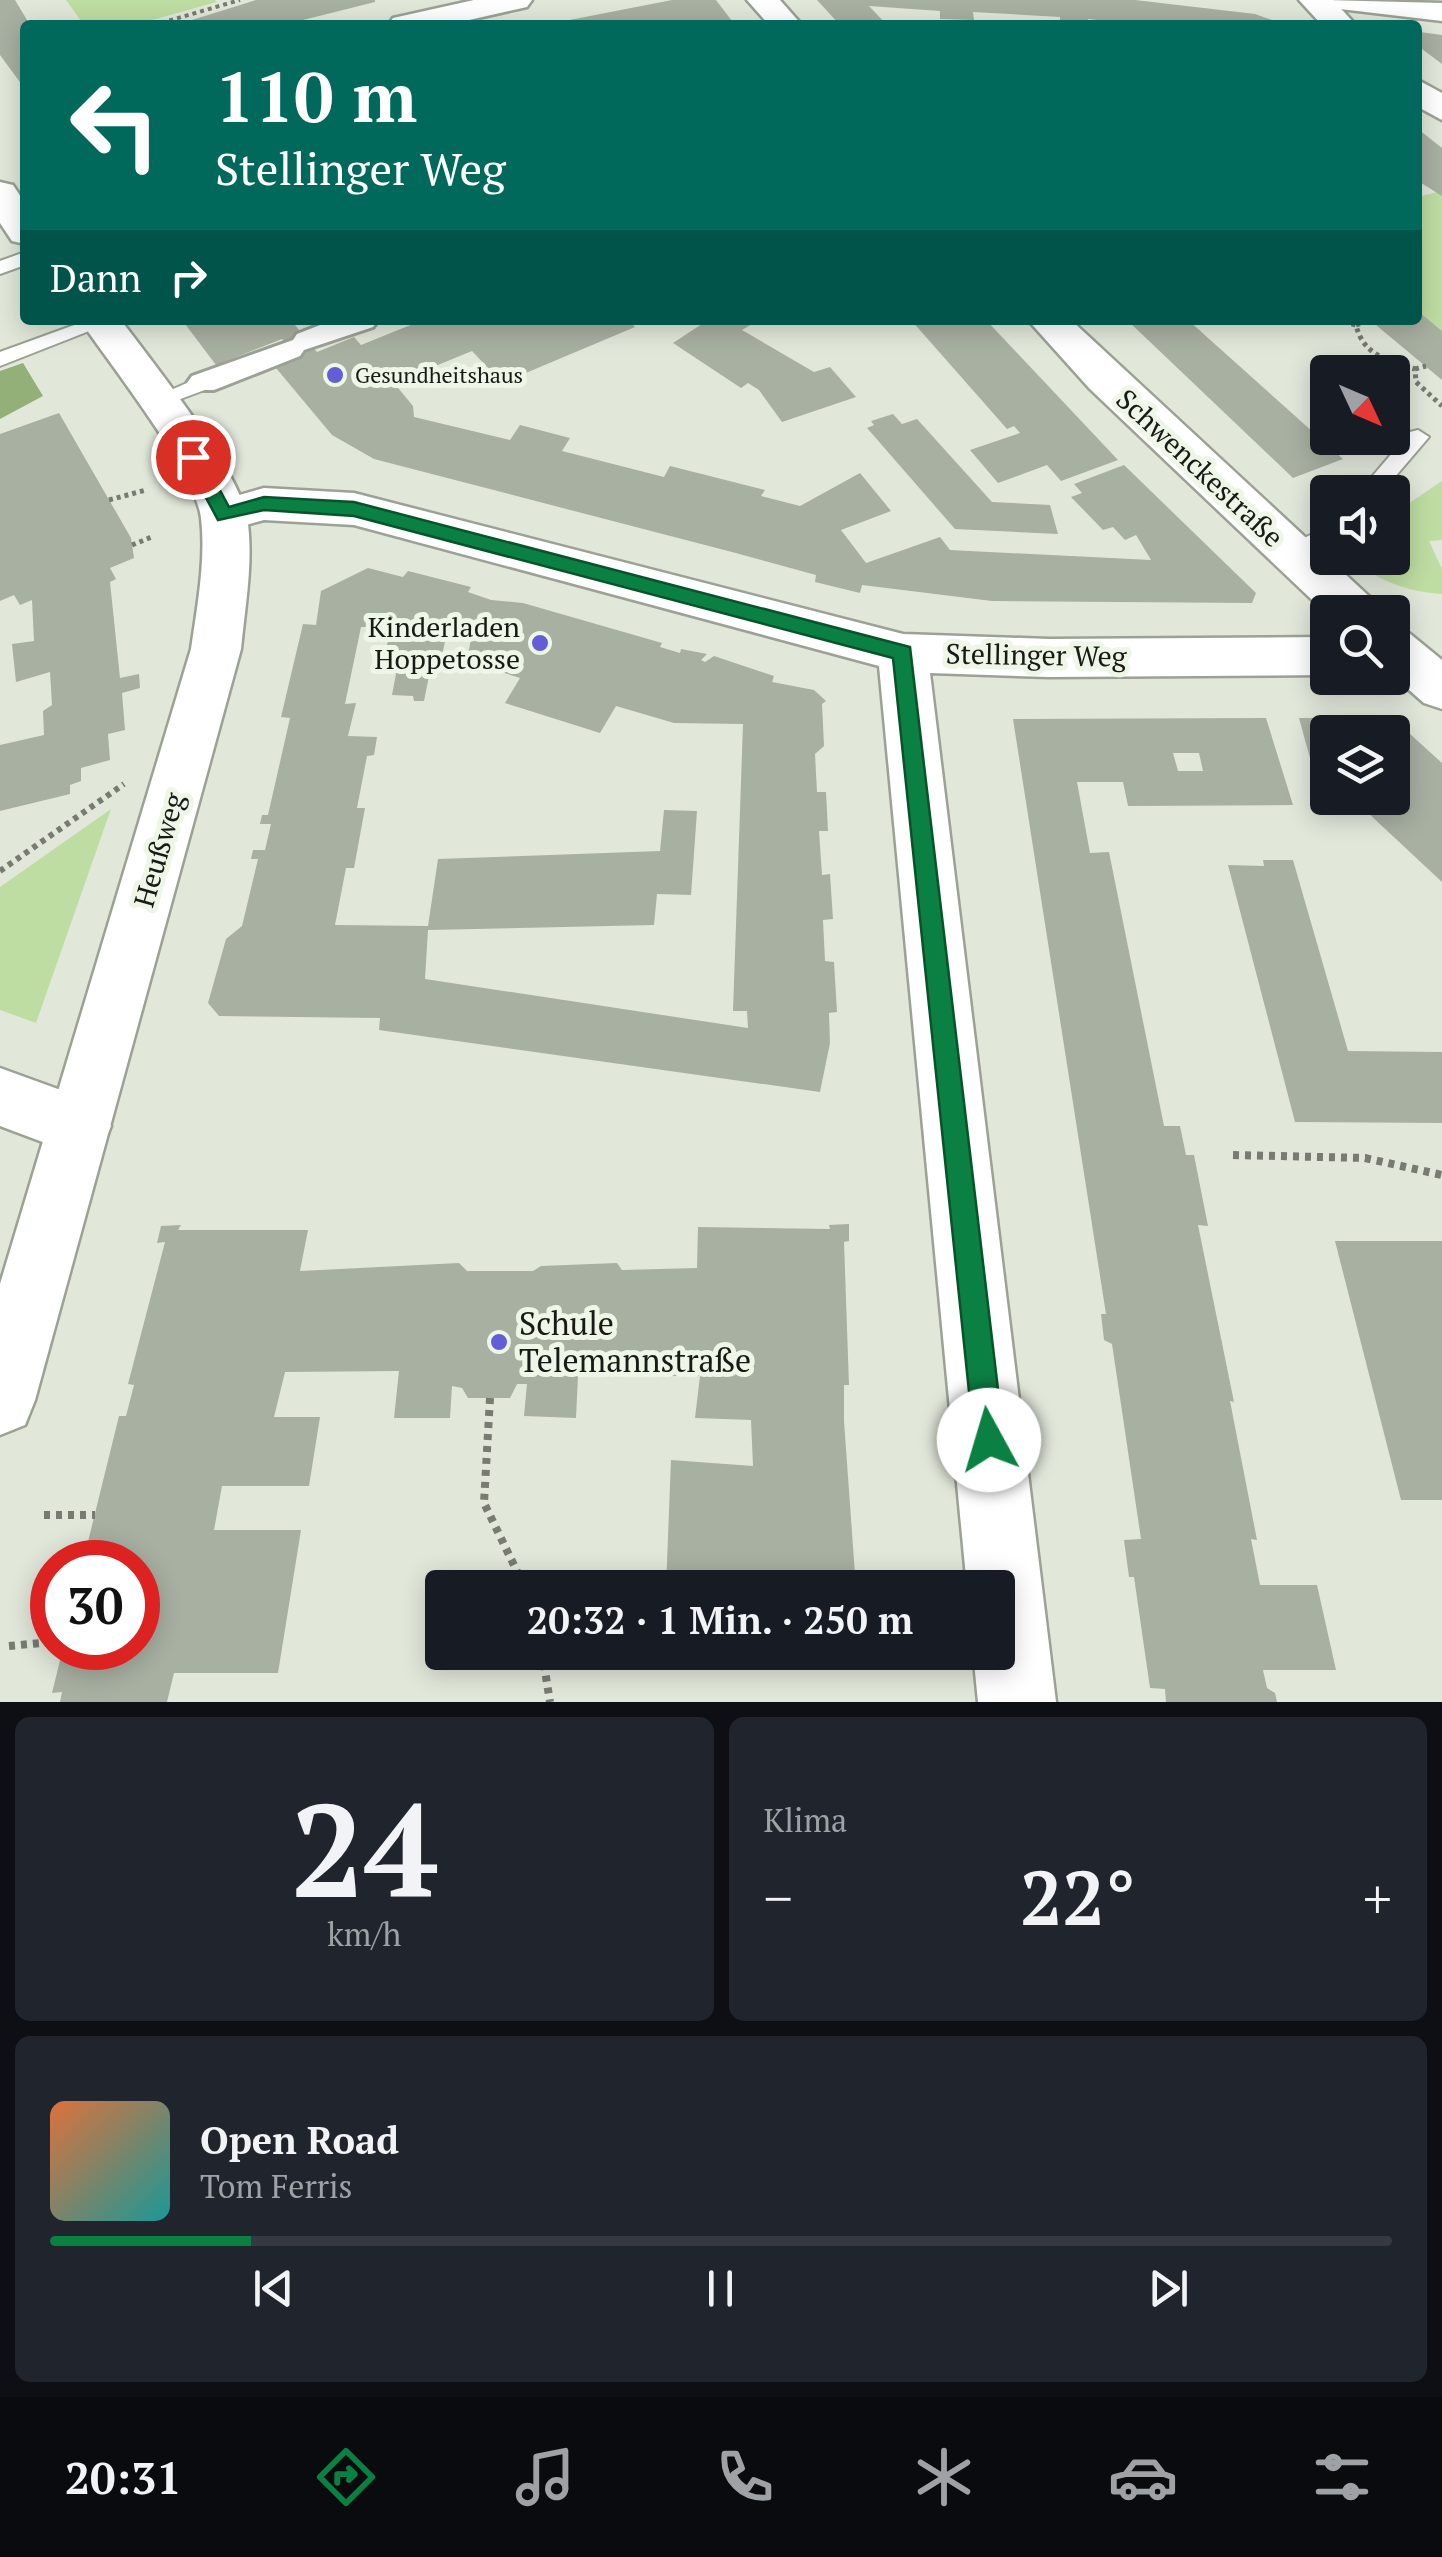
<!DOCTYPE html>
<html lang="de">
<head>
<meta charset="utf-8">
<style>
  body { margin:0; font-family:"PT Serif",serif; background:#20242c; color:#f1f3f6; height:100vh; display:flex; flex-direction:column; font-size:38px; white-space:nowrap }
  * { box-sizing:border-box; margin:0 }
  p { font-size:32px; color:#9ea1a6 }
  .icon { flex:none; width:55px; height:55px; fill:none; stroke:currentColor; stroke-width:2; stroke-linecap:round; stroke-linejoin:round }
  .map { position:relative; height:1702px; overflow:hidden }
  .panel { display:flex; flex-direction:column; gap:15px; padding:15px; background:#0d0f14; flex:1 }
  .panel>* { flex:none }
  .banner { position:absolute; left:20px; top:20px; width:1402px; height:305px; border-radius:10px; box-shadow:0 5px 25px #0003; background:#00695c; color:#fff; overflow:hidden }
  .needle { width:65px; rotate:134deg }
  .controls { position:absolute; left:1310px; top:355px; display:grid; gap:20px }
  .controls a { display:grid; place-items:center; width:100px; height:100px; border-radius:10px; background:#171b24; box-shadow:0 5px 25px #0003; font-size:50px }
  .speed { position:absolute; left:30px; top:1540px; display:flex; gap:20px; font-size:50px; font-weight:700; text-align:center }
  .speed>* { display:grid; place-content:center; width:130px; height:130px; border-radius:50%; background:#171b24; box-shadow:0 5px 25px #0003; line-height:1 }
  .speed .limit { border:15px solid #d22; background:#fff; color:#111 }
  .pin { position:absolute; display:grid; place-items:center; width:85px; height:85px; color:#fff; margin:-42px; border:5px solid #fff; border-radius:50%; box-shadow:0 2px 10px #0007 }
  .me { position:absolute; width:110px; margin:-55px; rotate:354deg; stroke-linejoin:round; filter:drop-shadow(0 0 8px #0008) }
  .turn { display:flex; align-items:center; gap:35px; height:210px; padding:0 30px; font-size:45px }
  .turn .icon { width:130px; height:130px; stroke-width:2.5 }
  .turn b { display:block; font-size:70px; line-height:85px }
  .then { display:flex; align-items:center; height:95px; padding:0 30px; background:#0003; gap:20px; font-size:38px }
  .big { font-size:75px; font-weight:700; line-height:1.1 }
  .panel .card { flex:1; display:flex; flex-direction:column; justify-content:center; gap:15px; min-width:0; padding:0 35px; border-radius:15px; background:#20242c }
  .panel .dial { align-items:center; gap:0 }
  .dial b { font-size:130px; line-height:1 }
  .song { display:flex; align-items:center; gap:30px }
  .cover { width:120px; height:120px; border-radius:15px; background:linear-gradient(135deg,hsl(20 70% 55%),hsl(180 70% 35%)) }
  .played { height:10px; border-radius:5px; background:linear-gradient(90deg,#0b8043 15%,#363941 15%) }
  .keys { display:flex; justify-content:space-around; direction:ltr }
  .heat { display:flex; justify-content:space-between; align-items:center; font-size:55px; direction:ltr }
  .panel .tiles { flex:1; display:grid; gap:15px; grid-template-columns:1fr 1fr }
  .card:last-child { grid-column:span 2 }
  .trip { position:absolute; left:425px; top:1570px; width:590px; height:100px; border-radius:10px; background:#171b24; box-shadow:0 5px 25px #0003; font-weight:700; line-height:100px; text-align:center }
  .dock { display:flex; height:160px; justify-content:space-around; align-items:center; background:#090b0e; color:#9ea1a6 }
  .dock .icon { width:70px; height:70px }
  .dock .selected { color:#0b8043 }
  .dock b { font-size:45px; color:#f1f3f6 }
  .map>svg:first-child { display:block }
</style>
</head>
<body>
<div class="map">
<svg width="1442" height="1702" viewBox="0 0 1442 1702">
  <rect width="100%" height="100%" fill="#e1e8da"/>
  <path fill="#bedda2" d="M66,0H215L217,2L134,25H84Z
    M1437,192L1442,196V331L1418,311V197Z
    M1442,481V540L1429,541L1442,569V594C1407,592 1377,580 1350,558H1392L1393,514Z
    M111,809L36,1023L0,1010V887Z"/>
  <path fill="#92b077" d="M23,363L43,396L0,419V371Z"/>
  <path fill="#a8b0a2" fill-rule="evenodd" d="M0,0H15L30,25H25V89L0,55Z
    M256,0H375V2L283,25H176Z
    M672,0H716L735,25H544Z
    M817,0H1135L1255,14L1286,25H1144L1088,19L1087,25L1060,22V17L973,12L974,20L940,19V11L869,6L887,25H840Z
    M1420,32L1442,35V64L1418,46Z
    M1418,129L1442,148V196L1418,181Z
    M1418,311L1442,331V380L1370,320H1418Z
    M182,320H291L317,352L354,337L361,345L423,320H628L635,327L502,383L472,351L394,383L413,406L414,417L510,440L520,425L570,438L562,451L664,477L670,466L765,490L761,496L800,506L860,473L891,511L841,530L866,563L940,537L950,550L1151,560L1136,535L1125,540L1113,527L1103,530L1071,497L1082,493L1074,484L1124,465L1256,593L1252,603L992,601L862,585L860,593L815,582L816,575L732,552L374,459L332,435L276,368L298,359L282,339L216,365Z
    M708,320H745L752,324L742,330L814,372L830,367L856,397L782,422L759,390L748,383L741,388L673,343Z
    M911,320H986L1118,460L1061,481L1047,465L998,483L970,450L1020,433L1014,426L1007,429Z
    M1127,320H1188L1343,459L1293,478Z
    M59,413L131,538L134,558L110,568L116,579L110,582L120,678L139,674L140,688L122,693L125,730L108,734L110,760L81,768V781L70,785V794L0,811V745L44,735L43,711L52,705L50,672L16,682L12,644L34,641L32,600L20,605L14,595L0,601V434Z
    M893,414L902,424L917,419L992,502L1050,505L1058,534L955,529L867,428L874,425L871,421Z
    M368,568L403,577L408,571L471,587L468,592L491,600L523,603L662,643L660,647L680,653L681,649L707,654L701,660L705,662L714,656L774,676L772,682L814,690L826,701L822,704L824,746L815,754L817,792H826L828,831H819L822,875L830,874L833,919L823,920L825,961L834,962L837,1012L829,1013L830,1043L820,1092L379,1030L380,1018L219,1016L208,1003L226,939L242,926L258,859H251L253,850H265L271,824H260L262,815H268L290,718L281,717L303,624L316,625L321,591ZM361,627H393L383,656L393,655L389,674H396L392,695L413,696L414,701H424L429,676L437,677L447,633H472L467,661L520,678L505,703L600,733L616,706L674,723L743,724L733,1011H747L748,1028L425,979L428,930L654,925L657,894L691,895L697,811L664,810L660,851L438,859L428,926L335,925L346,868H354L365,808H357L367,756L374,755L377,737L348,736L356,703L345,704Z
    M1266,718L1293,805L1128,806L1123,782H1077L1090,853L1109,852L1164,1126H1180L1186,1155H1194L1208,1226L1198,1225L1234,1402L1230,1401L1257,1540L1251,1539L1260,1585H1317L1336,1670H1263L1267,1688L1275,1693L1277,1702H1166L1165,1689L1150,1688L1134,1577H1129L1124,1540L1141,1539L1112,1344L1104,1340L1101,1314H1106L1013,719ZM1173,753H1199L1203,771H1178Z
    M1299,718H1370L1399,724L1442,763V882L1352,798H1392V732H1328V780H1316Z
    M1263,860H1293L1348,1051L1442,1052V1123L1295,1122L1228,865L1264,866Z
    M849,1224V1241L844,1242L849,1385H844V1421L856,1588H666L671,1460L753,1466L751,1420L695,1418L700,1376H578L576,1418L524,1416L527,1384H517L510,1398H468L462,1388L452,1386L450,1418H394L399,1371L285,1372L274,1417H320L309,1486H222L214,1530H301L278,1673H174L167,1702H60L62,1692L52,1693L63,1648H138V1562H83L119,1416H126L134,1385L128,1384L165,1242L157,1243L161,1226L181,1225L178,1230H308L300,1271L459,1263L467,1271H533L541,1266L617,1263L622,1270L697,1268L698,1227L830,1229L829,1225Z
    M1335,1241H1442V1500H1401Z"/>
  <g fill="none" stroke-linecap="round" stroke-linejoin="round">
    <defs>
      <path id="service" d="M25,252V265L0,274V261Z
        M88,320L112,322L0,366V352Z
        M203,376L213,383L210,388L159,407L148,400Z
        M1418,430L1429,437L1382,492H1359L1410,432Z
        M1328,527V545L1300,559H1284V547Z"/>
      <path id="pedestrian" d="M333,320H378L373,327L304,350L300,356L214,390H192L187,383L192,376L293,340L297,334Z"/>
      <path id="minor" d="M747,0H780L802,25H769Z
        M1299,0H1333L1356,25H1322Z
        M1418,80L1442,93V120L1418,107Z
        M1028,320H1071L1372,599L1379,612L1328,615L1090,389Z
        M264,488L354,493L903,634L1049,639L1328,637V675L1049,677L930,673L1056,1702H978L973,1652H998V1588H967L879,666L354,525L264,520L224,531L208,526L201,515L208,504Z
        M1392,627L1409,633L1442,660V709L1424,703L1392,675Z
        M0,1068L102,1105L111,1126L102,1147L80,1156L0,1126Z"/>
      <path id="tertiary" d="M474,0H532L527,7L447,25H388L393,18Z
        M1324,0L1442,3V21L1340,9Z
        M0,182L13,185L25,203V244L12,241L0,223Z
        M80,320H121C152,362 239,470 247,517C254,559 245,607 241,649L35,1400L25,1425L0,1435V1284L191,649C197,607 206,560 201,518C196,472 109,363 80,320Z"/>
    </defs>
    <use href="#service" stroke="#9ba295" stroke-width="4"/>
    <use href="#pedestrian" stroke="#9ba295" stroke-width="6"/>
    <use href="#minor" stroke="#9ba295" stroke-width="5"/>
    <use href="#tertiary" stroke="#9ba295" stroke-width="5"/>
    <path stroke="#777b72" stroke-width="4" stroke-dasharray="4 4" stroke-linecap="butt" d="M154,25L240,0"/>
    <path stroke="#777b72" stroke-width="5" stroke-dasharray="4 4" stroke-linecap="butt" d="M1336,320L1356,325C1363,355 1388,361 1415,369L1416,382L1442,406
      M1356,325L1370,320
      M1415,369L1426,366
      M109,500L146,490
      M132,545L154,536"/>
    <path stroke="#777b72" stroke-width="6" stroke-dasharray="5 5" stroke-linecap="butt" d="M0,871L124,784"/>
    <path stroke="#777b72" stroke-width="8" stroke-dasharray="6 6" stroke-linecap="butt" d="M1233,1155L1365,1158L1442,1175
      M490,1398L484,1503L525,1588
      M44,1515H95
      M9,1646L52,1642
      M542,1652L550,1702"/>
    <use href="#service" fill="#fff" fill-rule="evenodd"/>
    <use href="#pedestrian" fill="#fff" fill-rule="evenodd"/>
    <use href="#minor" fill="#fff" fill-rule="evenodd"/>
    <use href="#tertiary" fill="#fff" fill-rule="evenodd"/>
  </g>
  <path fill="#0b8043" stroke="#07532c" stroke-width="2.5" d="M193,451L200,453L229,507L264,497L354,502L910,647L1004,1440L1000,1451L989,1455L979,1451L974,1440L893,658L354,516L264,510L218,520L184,457Z"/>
  <g fill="#635ed7" stroke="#eef6e7" stroke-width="4">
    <circle cx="335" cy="375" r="10"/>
    <circle cx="540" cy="643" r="10"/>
    <circle cx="499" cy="1342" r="10"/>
  </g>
  <g text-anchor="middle" stroke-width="10" stroke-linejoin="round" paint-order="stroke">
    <g font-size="22" fill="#181a15" stroke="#eef6e7" text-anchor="start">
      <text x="355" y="383">Gesundheitshaus</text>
    </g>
    <g font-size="28" fill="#181a15" stroke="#eef6e7">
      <text transform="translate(1200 468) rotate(43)" y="10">Schwenckestraße</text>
      <text transform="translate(1036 655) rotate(1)" y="10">Stellinger Weg</text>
      <text transform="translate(159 850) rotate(-74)" y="10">Heußweg</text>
    </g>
    <g font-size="28" fill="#181a15" stroke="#eef6e7" text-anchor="end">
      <text x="520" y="637">Kinderladen<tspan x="520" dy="32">Hoppetosse</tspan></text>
    </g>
    <g font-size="32" fill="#181a15" stroke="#eef6e7" text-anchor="start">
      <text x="519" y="1335">Schule<tspan x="519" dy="37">Telemannstraße</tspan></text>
    </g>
  </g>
</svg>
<div class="controls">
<a><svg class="needle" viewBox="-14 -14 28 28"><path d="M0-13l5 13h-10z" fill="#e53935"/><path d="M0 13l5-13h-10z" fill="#9ea1a6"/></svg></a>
<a><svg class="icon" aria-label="sound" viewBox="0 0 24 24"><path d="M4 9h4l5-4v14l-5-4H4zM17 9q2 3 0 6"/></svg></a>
<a><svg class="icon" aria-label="search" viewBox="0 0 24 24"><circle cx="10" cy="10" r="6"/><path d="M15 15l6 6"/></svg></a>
<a><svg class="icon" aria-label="layers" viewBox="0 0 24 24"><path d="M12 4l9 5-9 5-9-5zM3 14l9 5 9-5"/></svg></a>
</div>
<div class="speed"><div class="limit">30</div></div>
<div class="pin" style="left:193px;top:457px;background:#d93025"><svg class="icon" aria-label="arrive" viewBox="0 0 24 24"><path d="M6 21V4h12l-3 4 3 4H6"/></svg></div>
<svg class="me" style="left:989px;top:1440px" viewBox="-20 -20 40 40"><circle r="19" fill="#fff"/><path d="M0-13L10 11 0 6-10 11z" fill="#0b8043"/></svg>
<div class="trip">20:32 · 1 Min. · 250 m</div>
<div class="banner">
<div class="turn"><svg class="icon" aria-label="left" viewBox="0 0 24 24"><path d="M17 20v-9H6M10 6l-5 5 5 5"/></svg><div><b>110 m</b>Stellinger Weg</div></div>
<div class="then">Dann<svg class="icon" aria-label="right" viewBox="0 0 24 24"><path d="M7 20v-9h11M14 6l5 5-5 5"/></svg></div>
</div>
</div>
<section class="panel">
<div class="tiles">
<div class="card dial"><b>24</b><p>km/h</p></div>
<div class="card"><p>Klima</p>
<div class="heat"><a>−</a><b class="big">22°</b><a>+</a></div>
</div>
<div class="card">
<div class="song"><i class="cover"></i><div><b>Open Road</b><p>Tom Ferris</p></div></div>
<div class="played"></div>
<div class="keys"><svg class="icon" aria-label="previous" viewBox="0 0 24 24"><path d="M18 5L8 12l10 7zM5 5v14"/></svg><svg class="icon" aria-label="pause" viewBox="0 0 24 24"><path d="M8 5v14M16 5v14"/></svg><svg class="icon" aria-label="next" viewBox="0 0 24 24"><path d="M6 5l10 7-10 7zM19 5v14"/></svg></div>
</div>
</div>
</section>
<nav class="dock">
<b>20:31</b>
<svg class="icon selected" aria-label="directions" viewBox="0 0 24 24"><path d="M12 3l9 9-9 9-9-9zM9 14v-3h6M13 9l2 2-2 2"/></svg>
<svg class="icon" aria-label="music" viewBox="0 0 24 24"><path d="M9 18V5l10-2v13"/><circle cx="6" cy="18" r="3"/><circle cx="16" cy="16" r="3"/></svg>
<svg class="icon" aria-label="phone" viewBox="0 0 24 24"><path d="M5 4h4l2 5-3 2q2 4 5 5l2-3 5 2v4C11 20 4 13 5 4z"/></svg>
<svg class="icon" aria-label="climate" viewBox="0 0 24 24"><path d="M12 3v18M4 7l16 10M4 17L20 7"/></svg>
<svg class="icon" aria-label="car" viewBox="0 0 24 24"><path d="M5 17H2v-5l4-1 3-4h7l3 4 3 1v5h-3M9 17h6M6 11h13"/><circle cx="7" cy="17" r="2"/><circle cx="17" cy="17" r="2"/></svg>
<svg class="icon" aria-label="filters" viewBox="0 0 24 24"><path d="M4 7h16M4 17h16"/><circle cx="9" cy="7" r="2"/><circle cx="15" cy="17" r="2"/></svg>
</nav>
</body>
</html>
